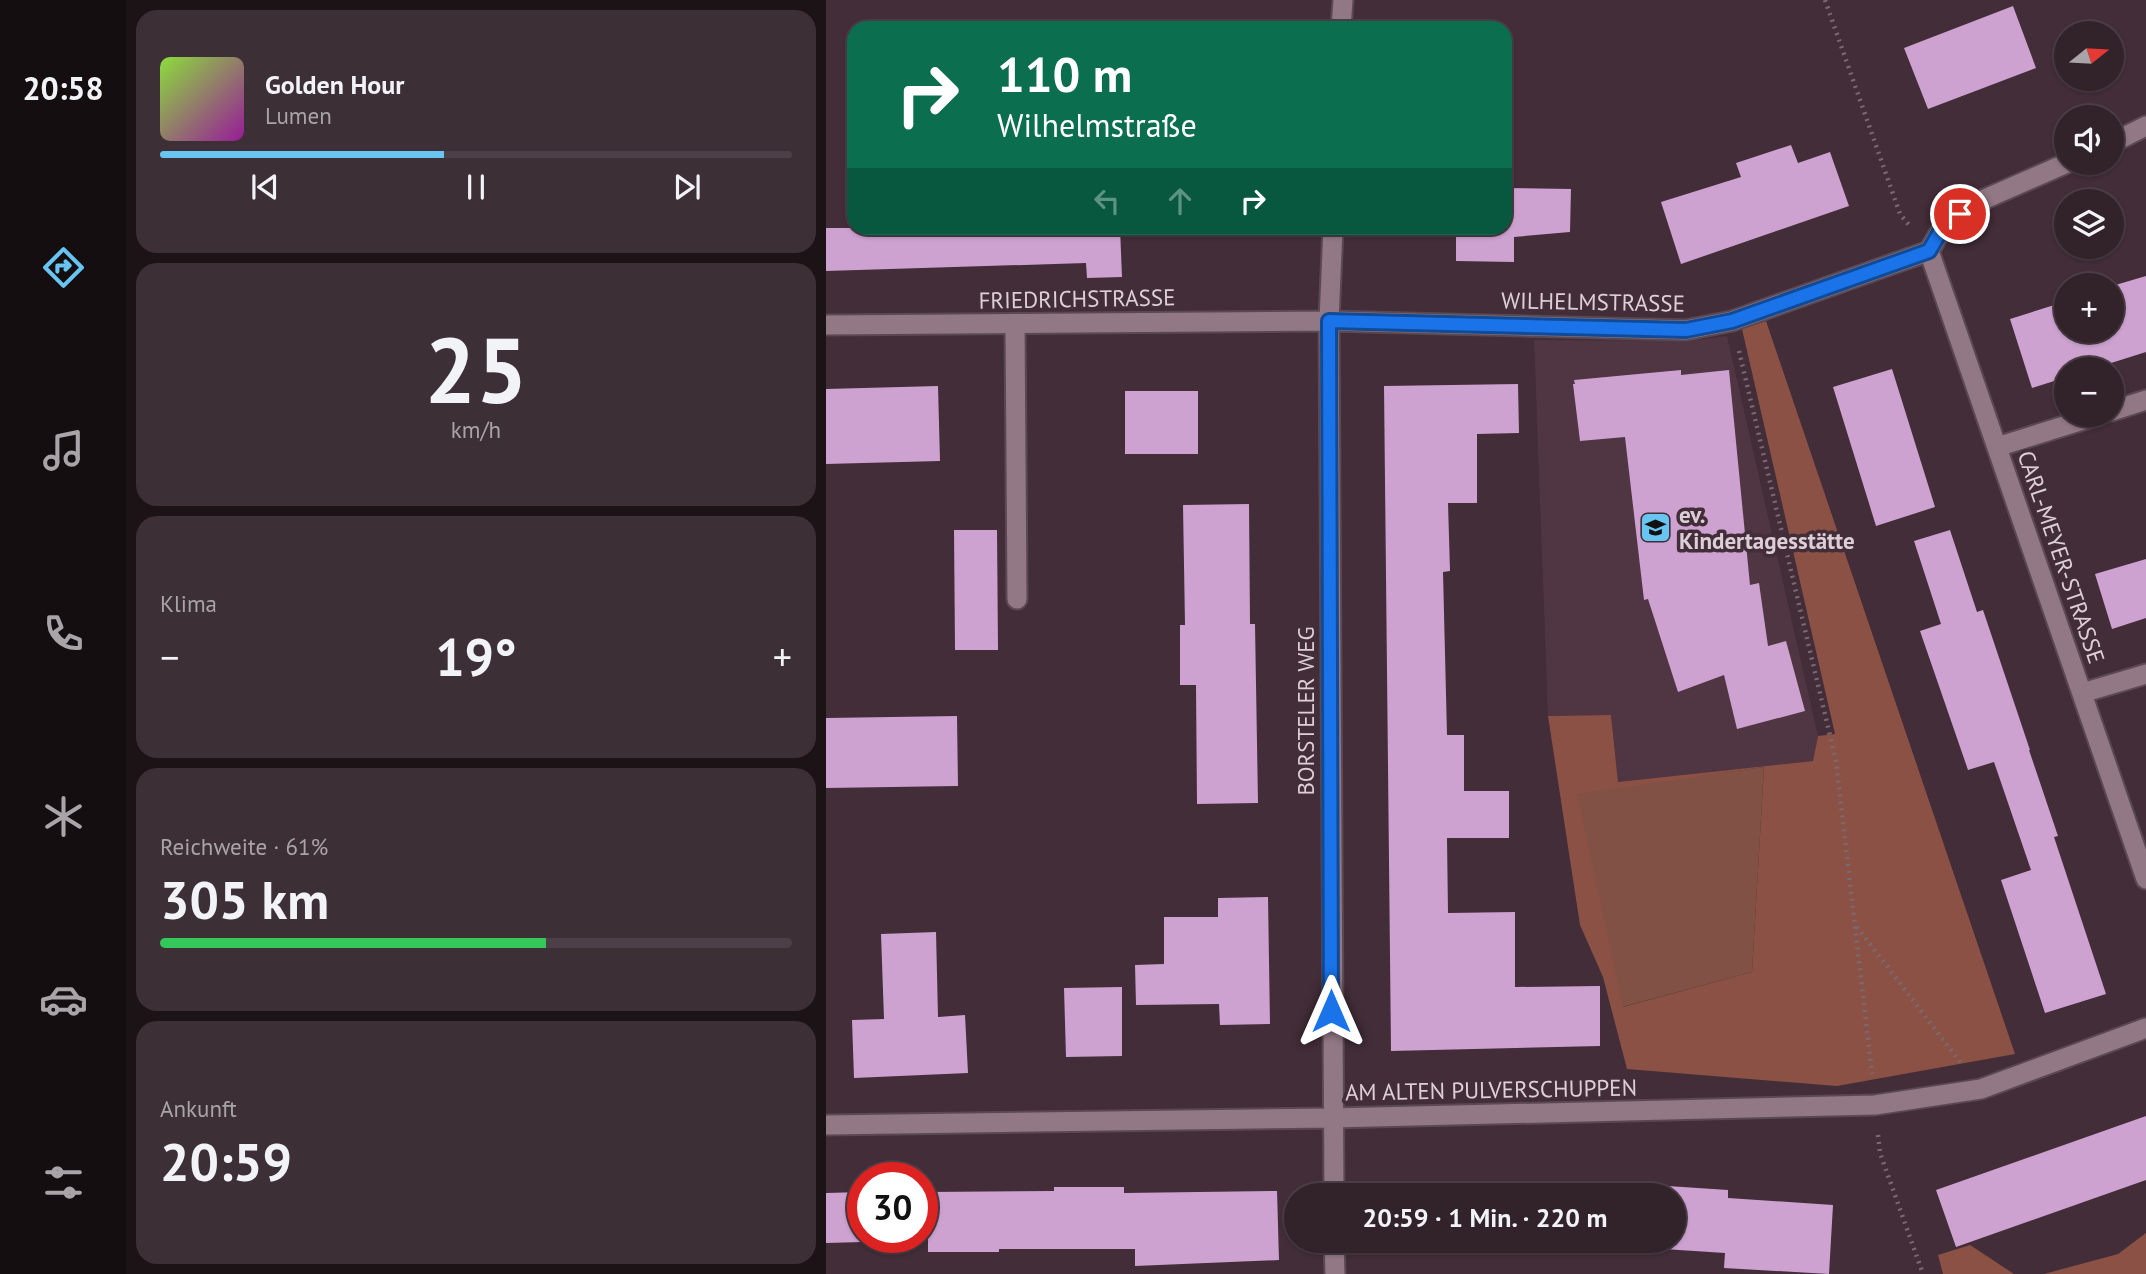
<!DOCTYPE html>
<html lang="de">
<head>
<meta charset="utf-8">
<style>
  body { margin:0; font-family:"PT Sans",sans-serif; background:#3d2f36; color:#f1f3f6; height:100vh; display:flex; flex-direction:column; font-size:26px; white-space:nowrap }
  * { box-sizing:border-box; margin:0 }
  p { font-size:23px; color:#a8a4a8 }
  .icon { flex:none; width:38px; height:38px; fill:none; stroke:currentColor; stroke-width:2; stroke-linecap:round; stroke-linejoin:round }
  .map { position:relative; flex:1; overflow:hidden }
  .drawer { display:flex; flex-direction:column; gap:10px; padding:10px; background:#1c1317; width:700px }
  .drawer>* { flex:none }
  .banner { position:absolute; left:21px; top:21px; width:665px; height:214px; border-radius:21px; box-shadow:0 2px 5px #0004,0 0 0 2px #4d3f47; background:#0b6e4f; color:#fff; overflow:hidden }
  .needle { width:46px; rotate:72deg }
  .buttons { position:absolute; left:1228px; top:21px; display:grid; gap:14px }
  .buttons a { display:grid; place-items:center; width:70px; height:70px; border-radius:50%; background:#32222a; box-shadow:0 2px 5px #0004,0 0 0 2px #4d3f47; font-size:35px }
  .speed { position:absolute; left:21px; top:1162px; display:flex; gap:14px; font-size:35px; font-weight:700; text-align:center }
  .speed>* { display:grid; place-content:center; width:91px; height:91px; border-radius:50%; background:#32222a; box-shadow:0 2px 5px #0004,0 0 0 2px #4d3f47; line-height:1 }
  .speed .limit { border:10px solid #d22; background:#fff; color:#111 }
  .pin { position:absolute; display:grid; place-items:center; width:60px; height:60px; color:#fff; margin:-30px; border:4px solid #fff; border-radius:50%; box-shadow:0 2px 7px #0007 }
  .me { position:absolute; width:77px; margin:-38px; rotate:0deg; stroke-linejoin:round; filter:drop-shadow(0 0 5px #0008) }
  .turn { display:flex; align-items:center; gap:24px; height:147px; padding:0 35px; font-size:32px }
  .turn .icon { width:91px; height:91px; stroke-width:2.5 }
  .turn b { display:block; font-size:49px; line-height:60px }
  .lanes { display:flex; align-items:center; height:66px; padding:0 35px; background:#0003; justify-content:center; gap:35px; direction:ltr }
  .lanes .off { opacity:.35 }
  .big { font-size:52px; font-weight:700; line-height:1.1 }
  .drawer .card { flex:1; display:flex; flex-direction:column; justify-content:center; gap:10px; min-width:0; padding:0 24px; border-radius:21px; background:#3d2f36 }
  .drawer .dial { align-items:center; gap:0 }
  .dial b { font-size:91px; line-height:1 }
  .song { display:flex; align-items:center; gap:21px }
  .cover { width:84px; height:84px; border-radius:10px; background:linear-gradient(135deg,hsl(90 70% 55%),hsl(300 70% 35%)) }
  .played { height:7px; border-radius:4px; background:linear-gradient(90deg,#68c4f0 45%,#4d3f47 45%) }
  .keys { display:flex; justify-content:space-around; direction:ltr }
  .heat { display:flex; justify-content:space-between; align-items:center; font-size:38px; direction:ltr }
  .charge { height:10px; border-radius:5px; background:linear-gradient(90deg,#34c759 61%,#4d3f47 0) }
  .trip { position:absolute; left:458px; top:1183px; width:402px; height:70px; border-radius:35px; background:#32222a; box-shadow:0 2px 5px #0004,0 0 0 2px #4d3f47; font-weight:700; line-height:70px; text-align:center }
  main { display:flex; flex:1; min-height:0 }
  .tab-bar { display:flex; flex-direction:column; width:126px; justify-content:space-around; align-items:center; background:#140e11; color:#a8a4a8 }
  .tab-bar .icon { width:49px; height:49px }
  .tab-bar .on { color:#68c4f0 }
  .tab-bar b { font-size:32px; color:#f1f3f6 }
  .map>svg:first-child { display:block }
</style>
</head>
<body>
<main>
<nav class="tab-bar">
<b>20:58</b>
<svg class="icon on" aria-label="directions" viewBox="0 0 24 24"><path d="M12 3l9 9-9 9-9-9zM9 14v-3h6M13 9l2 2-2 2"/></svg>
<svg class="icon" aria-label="music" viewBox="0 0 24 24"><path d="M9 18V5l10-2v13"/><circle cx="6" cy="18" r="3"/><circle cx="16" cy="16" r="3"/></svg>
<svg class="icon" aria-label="phone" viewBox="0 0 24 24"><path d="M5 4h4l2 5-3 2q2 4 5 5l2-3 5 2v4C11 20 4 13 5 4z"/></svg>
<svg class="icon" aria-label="climate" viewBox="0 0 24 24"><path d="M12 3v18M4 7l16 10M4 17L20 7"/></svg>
<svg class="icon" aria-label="car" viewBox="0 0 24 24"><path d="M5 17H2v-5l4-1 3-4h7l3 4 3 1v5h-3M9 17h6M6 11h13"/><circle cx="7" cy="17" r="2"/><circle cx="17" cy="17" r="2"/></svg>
<svg class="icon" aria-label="filters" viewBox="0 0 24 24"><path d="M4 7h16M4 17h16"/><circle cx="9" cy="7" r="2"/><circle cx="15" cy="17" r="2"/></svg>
</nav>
<section class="drawer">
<div class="card">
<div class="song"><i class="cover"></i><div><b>Golden Hour</b><p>Lumen</p></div></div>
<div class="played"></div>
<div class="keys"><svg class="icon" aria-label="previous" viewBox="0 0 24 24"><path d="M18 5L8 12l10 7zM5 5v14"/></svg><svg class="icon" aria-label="pause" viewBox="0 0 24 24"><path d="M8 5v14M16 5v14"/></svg><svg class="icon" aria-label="next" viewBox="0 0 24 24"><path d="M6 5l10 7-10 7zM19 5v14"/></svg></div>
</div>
<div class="card dial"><b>25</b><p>km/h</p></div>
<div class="card"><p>Klima</p>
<div class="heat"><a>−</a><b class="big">19°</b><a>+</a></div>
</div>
<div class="card"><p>Reichweite · 61%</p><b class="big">305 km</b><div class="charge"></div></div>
<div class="card"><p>Ankunft</p><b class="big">20:59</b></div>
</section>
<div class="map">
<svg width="1320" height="1274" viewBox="0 0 1320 1274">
  <rect width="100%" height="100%" fill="#422d38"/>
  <path fill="#503543" d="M901,336L992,736L987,761L792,782L785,715L722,716L708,340L861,341Z"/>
  <path fill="#815146" d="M938,767L926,972L796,1007L750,793Z"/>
  <path fill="#8c5145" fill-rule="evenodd" d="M940,321L1189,1054L1011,1086L801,1069L777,977L754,925L722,716L785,715L792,782L987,761L992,736L1009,734L916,329ZM938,767L926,972L797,1007L751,794Z
    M1320,1233V1274H1218L1292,1254Z
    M1144,1245L1188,1274H1117L1112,1255Z"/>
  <path fill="#cda2d1" d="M1187,6L1210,68L1102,109L1078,48Z
    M965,145L972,163L1004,152L1023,206L855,264L835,202L915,177L910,163Z
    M679,188L745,189L744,232L688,237V262L630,261V228H679Z
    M0,228H294L296,277L261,278L260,263L0,271Z
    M1320,276V352L1266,369H1241V377L1206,388L1184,319L1241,301V331H1286V286Z
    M1066,369L1109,507L1050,526L1007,387Z
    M855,370V375L903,370L924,585L933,583L942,646L960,641L979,711L911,729L898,675L852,692L822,599L818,600L799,437L754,441L747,384H749L748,380Z
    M692,384L693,433L651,434V503H622L624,571L617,572L621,735H638V791H683V838H621L622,913L689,912V987L774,986V1046L565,1051L558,386Z
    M112,386L114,461L0,464V389Z
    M299,391H372V454H299Z
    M423,504L424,624H429L432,803L371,804L370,685H354V625H359L357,505Z
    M128,530H171L172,650H129Z
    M1124,530L1151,612L1157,610L1204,750H1203L1232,836L1228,837L1280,994L1219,1013L1175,880L1205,870L1168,762L1142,770L1094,631L1115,624L1088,541Z
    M1320,559V618L1286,629L1269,574Z
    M131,716L132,786L0,788V718Z
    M442,897L444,1024L394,1025L393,1004L310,1005L309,965L338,964V917H392V898Z
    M110,932L112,1017L139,1015L142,1073L28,1078L26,1020L58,1019L55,934Z
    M296,987V1056L240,1057L238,988Z
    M1320,1116V1180L1130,1247L1110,1190Z
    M781,1182L902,1190V1198L1007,1205L1003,1274L898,1268L899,1253L776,1245L777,1241H849V1195H780Z
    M228,1187H298V1193L451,1191L453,1260L309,1266V1249H173V1252H102V1192L228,1191Z
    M37,1192V1242L0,1243V1193Z"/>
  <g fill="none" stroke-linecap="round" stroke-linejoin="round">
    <defs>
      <path id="service" d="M189,324L191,599"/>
      <path id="minor" d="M515,28L517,0
        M1286,143L1320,126
        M507,228L503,321L508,1195
        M1103,251L1320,879
        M0,325L503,321L860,330L906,321L1103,251L1117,227L1152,202L1241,163
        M1286,411L1320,400
        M1171,447L1273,415
        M1256,693L1320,674
        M0,1125L506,1118L1049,1105L1155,1089L1320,1028
        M508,1241L509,1274"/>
    </defs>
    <use href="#service" stroke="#5b4952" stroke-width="23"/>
    <use href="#minor" stroke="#5b4952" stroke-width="23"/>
    <path stroke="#7b6972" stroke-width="4.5" stroke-dasharray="2 5" stroke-linecap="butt" d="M999,0L1074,214L1083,225
      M913,351L1010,761L1046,1074
      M1031,927L1134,1062
      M1052,1135L1054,1153L1097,1274"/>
    <use href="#service" stroke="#917884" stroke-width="19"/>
    <use href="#minor" stroke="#917884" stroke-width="19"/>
  </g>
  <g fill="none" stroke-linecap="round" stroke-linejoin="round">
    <defs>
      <path id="route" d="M505,1011L503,321L860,330L906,321L1103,251L1117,227L1134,214"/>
    </defs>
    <use href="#route" stroke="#114b97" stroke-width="18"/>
    <use href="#route" stroke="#1a73e8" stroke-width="12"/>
  </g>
  <defs>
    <symbol id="school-square" viewBox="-11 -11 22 22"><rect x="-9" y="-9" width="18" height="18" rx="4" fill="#68c4f0" stroke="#422d38"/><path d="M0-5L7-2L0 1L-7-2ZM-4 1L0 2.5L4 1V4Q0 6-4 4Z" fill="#111"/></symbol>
  </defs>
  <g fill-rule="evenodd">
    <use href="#school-square" x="812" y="510" width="35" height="35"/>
  </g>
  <g text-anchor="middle" stroke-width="7" stroke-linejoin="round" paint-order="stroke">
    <g font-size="23" fill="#ddcfd6" stroke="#422d38">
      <text transform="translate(251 299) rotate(-1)" y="8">FRIEDRICHSTRASSE</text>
      <text transform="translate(767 302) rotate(1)" y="8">WILHELMSTRASSE</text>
      <text transform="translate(1235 557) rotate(71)" y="8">CARL-MEYER-STRASSE</text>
      <text transform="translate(480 711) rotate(-90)" y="8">BORSTELER WEG</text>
      <text transform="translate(665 1090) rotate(-1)" y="8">AM ALTEN PULVERSCHUPPEN</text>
    </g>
    <g font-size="23" font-weight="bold" fill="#ddcfd6" stroke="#422d38" text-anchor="start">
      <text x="853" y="523">ev.<tspan x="853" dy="26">Kindertagesstätte</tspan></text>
    </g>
  </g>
</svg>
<div class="buttons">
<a><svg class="needle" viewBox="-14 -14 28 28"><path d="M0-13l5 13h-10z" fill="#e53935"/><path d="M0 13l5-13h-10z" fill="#a8a4a8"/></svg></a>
<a><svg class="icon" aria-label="sound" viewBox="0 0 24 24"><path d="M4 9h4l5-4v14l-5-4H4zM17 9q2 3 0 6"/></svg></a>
<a><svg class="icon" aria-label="layers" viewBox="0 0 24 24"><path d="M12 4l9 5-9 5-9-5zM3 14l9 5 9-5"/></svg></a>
<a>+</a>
<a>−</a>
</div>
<div class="speed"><div class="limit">30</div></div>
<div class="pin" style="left:1134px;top:214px;background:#d93025"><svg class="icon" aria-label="arrive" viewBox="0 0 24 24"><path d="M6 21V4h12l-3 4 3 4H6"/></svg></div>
<svg class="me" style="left:505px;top:1011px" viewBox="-20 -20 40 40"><path d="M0-17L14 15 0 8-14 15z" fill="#1a73e8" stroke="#fff" stroke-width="4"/></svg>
<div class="trip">20:59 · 1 Min. · 220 m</div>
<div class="banner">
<div class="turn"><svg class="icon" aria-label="right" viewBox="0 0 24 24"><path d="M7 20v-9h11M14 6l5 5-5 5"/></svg><div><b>110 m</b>Wilhelmstraße</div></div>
<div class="lanes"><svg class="icon off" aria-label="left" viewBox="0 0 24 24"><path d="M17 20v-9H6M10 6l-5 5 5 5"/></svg><svg class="icon off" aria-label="ahead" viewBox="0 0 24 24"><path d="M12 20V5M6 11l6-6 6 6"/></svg><svg class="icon" aria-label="right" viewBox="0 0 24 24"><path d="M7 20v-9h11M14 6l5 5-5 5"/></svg></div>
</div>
</div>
</main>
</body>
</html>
